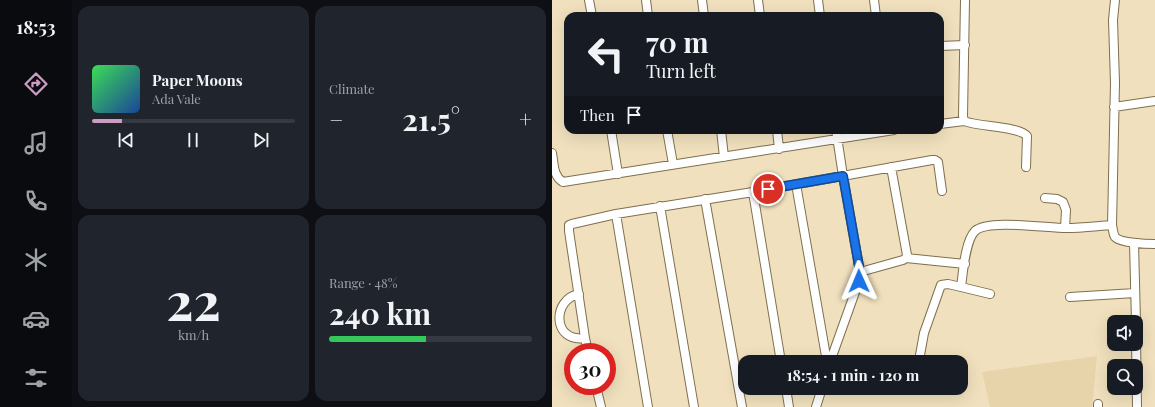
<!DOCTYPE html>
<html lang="en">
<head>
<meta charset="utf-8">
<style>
  body { margin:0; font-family:"Playfair Display",serif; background:#20242c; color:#f1f3f6; height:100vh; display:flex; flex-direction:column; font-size:15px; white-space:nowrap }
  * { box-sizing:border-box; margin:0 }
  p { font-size:13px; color:#9ea1a6 }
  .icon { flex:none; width:22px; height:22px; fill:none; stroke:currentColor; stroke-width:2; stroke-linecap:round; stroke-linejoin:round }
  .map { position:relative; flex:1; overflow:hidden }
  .panel { display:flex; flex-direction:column; gap:6px; padding:6px; background:#0d0f14; width:480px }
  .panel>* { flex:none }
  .guide { position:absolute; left:12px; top:12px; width:380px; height:122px; border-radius:12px; box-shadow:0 4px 16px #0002; background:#171b24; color:#f1f3f6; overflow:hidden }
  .buttons { position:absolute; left:555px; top:315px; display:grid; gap:8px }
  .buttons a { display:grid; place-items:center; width:36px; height:36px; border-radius:8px; background:#171b24; box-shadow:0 4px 16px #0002; font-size:20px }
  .speed { position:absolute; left:12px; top:343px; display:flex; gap:8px; font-size:20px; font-weight:700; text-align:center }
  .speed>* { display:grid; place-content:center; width:52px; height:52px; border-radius:50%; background:#171b24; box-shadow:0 4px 16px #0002; line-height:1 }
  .speed .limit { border:6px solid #d22; background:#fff; color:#111 }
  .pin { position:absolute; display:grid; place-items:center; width:34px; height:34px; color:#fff; margin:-17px; border:2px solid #fff; border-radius:50%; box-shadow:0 1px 4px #0007 }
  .me { position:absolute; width:44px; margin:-22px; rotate:359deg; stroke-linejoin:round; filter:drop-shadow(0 0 3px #0008) }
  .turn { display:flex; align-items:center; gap:14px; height:84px; padding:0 16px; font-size:18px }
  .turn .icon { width:52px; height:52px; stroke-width:2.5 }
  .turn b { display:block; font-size:28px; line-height:34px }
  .then { display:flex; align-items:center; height:38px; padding:0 16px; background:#0003; gap:8px; font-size:15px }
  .big { font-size:30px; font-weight:700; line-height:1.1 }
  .panel .tile { flex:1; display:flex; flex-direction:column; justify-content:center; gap:6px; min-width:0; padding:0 14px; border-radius:12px; background:#20242c }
  .panel .dial { align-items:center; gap:0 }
  .dial b { font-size:52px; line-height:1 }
  .song { display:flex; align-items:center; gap:12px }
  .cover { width:48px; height:48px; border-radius:6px; background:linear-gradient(135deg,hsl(130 70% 55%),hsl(220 70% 35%)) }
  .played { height:4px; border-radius:2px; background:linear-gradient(90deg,#ce9bc5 15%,#363941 15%) }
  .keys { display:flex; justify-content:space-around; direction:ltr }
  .heat { display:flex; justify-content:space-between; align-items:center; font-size:22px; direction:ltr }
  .charge { height:6px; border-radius:3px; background:linear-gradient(90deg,#34c759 48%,#363941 0) }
  .panel .tiles { flex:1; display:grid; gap:6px; grid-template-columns:repeat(2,1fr) }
  .trip { position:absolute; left:186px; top:355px; width:230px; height:40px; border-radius:12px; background:#171b24; box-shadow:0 4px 16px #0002; font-weight:700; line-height:40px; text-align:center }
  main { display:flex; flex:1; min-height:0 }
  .menu { display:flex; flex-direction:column; width:72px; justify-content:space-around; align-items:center; background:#090b0e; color:#9ea1a6 }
  .menu .icon { width:28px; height:28px }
  .menu .on { color:#ce9bc5 }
  .menu b { font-size:18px; color:#f1f3f6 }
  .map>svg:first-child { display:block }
</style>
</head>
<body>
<main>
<nav class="menu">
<b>18:53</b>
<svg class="icon on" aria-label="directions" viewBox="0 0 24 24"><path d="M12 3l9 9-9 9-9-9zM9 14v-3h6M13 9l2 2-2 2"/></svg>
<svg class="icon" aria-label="music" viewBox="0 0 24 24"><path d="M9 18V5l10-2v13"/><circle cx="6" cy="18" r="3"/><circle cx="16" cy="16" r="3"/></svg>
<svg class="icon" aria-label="phone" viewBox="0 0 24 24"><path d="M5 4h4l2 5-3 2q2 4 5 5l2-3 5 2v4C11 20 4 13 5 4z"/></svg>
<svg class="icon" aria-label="climate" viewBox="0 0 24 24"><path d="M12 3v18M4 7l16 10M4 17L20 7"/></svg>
<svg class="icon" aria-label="car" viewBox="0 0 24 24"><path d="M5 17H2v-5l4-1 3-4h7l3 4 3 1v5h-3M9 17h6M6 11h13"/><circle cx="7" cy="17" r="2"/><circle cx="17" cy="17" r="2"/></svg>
<svg class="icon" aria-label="filters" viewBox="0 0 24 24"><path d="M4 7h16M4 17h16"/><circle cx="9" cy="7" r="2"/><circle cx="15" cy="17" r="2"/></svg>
</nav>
<section class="panel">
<div class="tiles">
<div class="tile">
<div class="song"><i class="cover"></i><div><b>Paper Moons</b><p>Ada Vale</p></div></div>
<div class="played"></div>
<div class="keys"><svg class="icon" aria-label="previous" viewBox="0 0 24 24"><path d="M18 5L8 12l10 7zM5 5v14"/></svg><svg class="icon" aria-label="pause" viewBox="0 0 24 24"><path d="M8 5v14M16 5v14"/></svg><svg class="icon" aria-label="next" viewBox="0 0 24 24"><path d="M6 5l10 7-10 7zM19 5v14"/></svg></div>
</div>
<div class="tile"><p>Climate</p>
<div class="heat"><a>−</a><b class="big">21.5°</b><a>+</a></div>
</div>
<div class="tile dial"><b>22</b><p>km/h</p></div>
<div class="tile"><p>Range · 48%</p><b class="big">240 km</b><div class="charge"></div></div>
</div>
</section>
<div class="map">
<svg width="603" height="407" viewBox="0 0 603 407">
  <rect width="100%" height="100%" fill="#f0e0bd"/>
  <path fill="#e8d4aa" d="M545,356L540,407H438L430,372Z"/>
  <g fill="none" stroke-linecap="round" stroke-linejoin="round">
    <defs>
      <path id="street" d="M37,0L40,16
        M94,0L96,16
        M150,0L152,16
        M206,0L208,16
        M266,0L268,16
        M322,0L324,16
        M413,0L411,116L412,121C426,127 467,126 475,136L474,167
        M563,0L561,20L563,83L560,225C561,229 561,234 563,237C568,243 595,244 603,244
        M388,46L413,45
        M562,107L603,101
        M388,124L412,121
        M59,130L66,174
        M115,130L121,164
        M169,130L172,157
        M225,130L227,149
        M0,153C2,164 1,176 11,182L342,130
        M244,184L275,362
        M201,192L229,362
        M493,198L505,199L511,202L514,210L513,228
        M153,199L190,407
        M108,206L142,407
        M64,214L96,407
        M582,243L584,322
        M354,258L413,264
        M308,272L351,260L354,258L355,255L339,167
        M409,287L438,294
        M27,294C0,299 0,343 33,338
        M518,297L583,293
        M584,339L585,407
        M36,352L33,338L17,231V225L20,224L64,214L201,192L380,160H383L386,162L390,191
        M368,355L372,333L389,285L396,284L409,287C411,273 413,241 423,231C436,219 495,228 514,228C529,228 545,226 560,225
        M278,362L307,281L308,272L291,176L284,130
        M44,386L49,407
        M234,388L237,407
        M546,404V407
        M264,407L270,388"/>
    </defs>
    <use href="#street" stroke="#7e6f4f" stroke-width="10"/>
    <use href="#street" stroke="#fff" stroke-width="8"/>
  </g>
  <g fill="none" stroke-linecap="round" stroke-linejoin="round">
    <defs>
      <path id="route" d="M216,189L291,176L307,266V281"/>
    </defs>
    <use href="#route" stroke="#114b97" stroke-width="10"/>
    <use href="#route" stroke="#1a73e8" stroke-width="7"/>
  </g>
</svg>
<div class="buttons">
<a><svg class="icon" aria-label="sound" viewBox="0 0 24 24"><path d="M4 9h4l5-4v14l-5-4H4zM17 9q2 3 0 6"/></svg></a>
<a><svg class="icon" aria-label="search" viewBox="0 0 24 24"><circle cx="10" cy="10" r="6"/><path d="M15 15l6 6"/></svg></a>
</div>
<div class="speed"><div class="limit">30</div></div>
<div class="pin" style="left:216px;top:189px;background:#d93025"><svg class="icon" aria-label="arrive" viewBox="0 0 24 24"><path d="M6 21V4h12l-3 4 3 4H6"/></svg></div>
<svg class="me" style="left:307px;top:281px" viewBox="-20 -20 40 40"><path d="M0-17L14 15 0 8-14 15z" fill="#1a73e8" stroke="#fff" stroke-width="4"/></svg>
<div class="trip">18:54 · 1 min · 120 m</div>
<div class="guide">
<div class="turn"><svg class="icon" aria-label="left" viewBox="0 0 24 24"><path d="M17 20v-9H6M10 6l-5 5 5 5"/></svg><div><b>70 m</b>Turn left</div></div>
<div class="then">Then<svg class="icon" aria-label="arrive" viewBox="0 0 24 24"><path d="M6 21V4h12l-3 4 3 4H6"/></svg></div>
</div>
</div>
</main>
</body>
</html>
